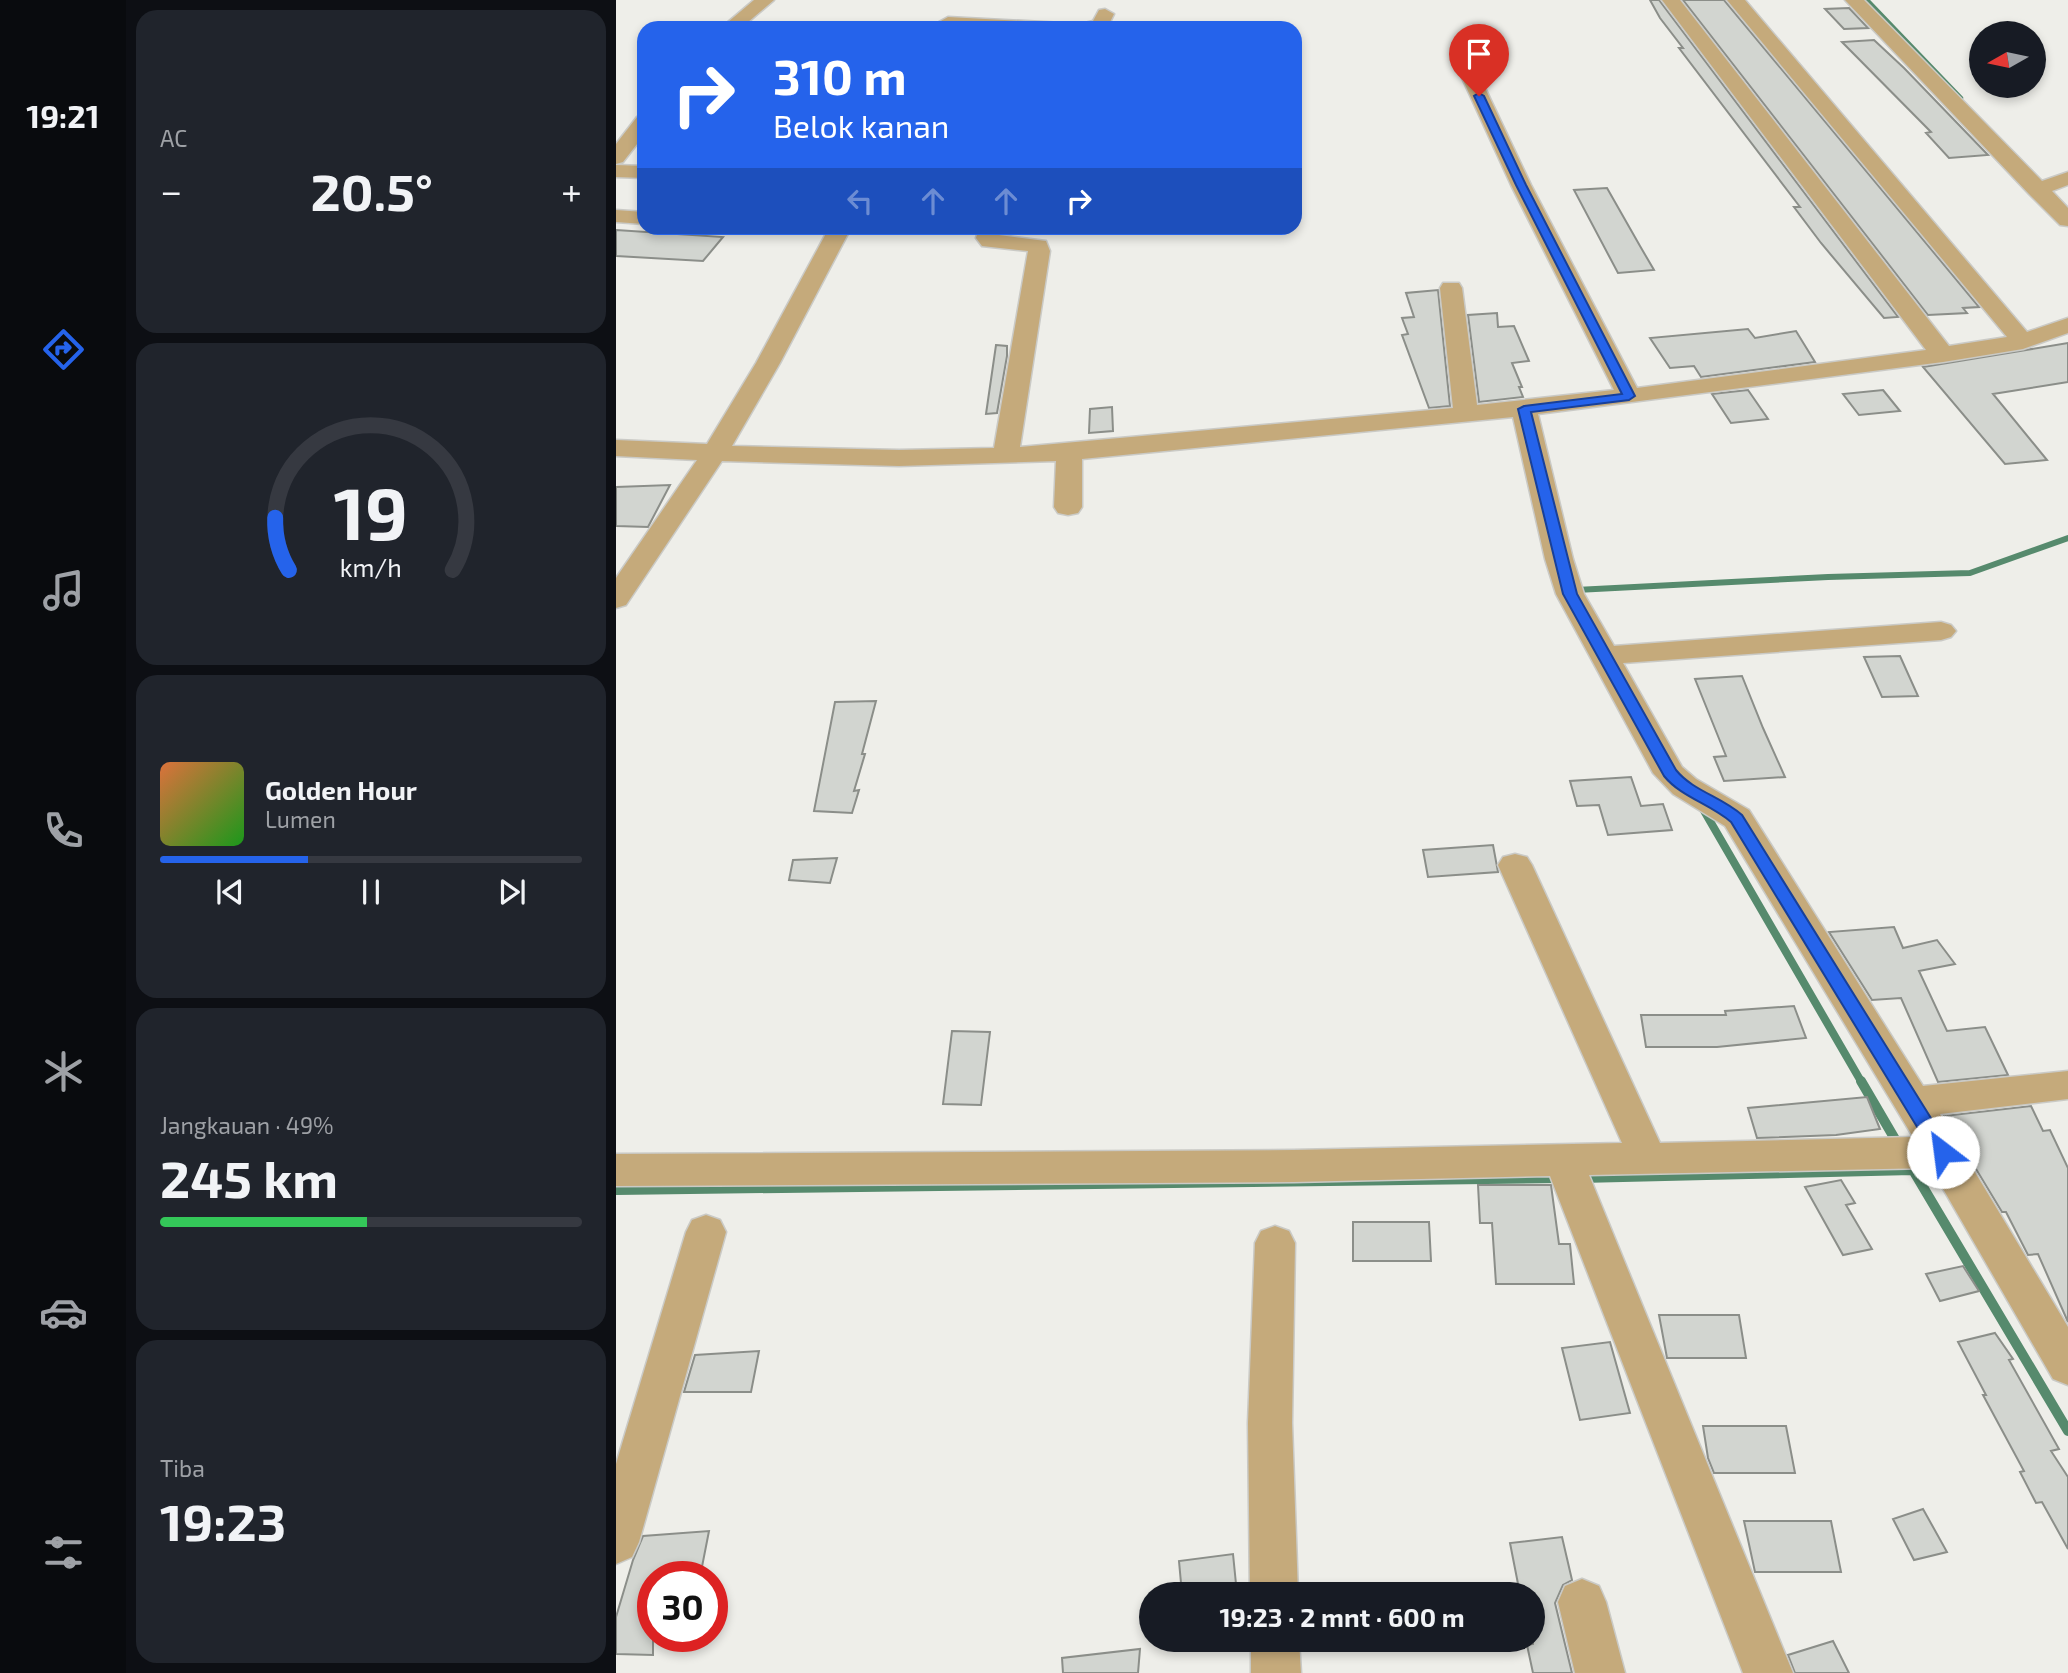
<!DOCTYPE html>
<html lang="id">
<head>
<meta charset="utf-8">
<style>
  body { margin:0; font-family:"Exo 2",sans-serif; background:#20242c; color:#f1f3f6; height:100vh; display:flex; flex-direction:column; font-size:26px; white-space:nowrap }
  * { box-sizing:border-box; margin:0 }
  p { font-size:23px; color:#9ea1a6 }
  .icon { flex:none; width:38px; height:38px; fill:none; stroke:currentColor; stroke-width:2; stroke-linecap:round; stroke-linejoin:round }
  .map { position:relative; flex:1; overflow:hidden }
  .details { display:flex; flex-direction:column; gap:10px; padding:10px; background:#0d0f14; width:490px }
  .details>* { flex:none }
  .guide { position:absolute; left:21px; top:21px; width:665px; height:214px; border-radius:21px; box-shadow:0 4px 10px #0003; background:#2563eb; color:#fff; overflow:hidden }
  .needle { width:46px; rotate:261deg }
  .buttons { position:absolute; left:1353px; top:21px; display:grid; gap:14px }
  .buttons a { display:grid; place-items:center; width:77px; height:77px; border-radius:50%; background:#171b24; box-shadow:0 4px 10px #0003; font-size:35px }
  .speed { position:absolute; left:21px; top:1561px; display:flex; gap:14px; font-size:35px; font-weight:700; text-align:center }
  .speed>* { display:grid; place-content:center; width:91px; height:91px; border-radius:50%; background:#171b24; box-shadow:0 4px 10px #0003; line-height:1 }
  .speed .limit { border:10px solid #d22; background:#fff; color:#111 }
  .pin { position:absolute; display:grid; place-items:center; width:60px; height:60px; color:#fff; margin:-72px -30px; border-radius:50% 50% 50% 0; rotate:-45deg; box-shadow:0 0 7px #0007 }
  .pin .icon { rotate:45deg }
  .me { position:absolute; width:77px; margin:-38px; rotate:330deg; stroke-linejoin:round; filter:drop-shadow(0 0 5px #0008) }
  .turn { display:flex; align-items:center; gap:24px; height:147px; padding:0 21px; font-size:32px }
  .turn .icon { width:91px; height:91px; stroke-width:2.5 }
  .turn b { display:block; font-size:49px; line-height:60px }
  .lanes { display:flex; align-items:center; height:66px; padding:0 21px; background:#0003; justify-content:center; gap:35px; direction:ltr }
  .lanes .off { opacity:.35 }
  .big { font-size:52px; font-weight:700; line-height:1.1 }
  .details .card { flex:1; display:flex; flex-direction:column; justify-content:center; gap:10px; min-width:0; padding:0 24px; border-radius:21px; background:#20242c }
  .details .dial { align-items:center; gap:0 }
  .dial svg { height:182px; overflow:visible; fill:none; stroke:#363941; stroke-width:7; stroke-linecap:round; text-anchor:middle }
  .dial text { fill:#f1f3f6; stroke:none }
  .song { display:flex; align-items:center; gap:21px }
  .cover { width:84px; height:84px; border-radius:10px; background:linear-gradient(135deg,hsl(20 70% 55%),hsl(120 70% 35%)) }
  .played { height:7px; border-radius:4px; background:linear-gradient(90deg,#2563eb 35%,#363941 35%) }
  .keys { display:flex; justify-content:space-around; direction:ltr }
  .heat { display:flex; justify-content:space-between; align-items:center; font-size:38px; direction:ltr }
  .charge { height:10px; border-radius:5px; background:linear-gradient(90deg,#34c759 49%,#363941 0) }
  .trip { position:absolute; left:523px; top:1582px; width:406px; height:70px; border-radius:35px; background:#171b24; box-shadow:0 4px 10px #0003; font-weight:700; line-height:70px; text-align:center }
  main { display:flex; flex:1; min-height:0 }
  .menu { display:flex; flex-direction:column; width:126px; justify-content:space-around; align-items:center; background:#090b0e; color:#9ea1a6 }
  .menu .icon { width:49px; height:49px }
  .menu .selected { color:#2563eb }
  .menu b { font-size:32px; color:#f1f3f6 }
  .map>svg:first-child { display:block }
</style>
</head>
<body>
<main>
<nav class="menu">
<b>19:21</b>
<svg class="icon selected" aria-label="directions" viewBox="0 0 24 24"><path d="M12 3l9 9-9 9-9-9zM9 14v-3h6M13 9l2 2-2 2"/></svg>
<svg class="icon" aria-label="music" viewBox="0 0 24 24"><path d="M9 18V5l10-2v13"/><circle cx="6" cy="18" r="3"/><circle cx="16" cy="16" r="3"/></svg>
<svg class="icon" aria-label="phone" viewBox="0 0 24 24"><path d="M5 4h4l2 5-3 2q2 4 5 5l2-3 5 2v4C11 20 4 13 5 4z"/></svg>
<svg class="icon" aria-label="climate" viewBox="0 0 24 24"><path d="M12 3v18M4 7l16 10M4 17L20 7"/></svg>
<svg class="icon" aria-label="car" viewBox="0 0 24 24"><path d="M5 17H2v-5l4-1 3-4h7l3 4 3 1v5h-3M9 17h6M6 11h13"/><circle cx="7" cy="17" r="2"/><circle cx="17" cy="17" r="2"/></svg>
<svg class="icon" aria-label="filters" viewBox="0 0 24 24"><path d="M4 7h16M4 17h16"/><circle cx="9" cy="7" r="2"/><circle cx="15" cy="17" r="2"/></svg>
</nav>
<section class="details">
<div class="card"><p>AC</p>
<div class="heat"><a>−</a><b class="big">20.5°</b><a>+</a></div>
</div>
<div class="card dial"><svg viewBox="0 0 100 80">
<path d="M14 69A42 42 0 1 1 86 69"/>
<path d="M14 69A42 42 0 0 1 8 46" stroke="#2563eb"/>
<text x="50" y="56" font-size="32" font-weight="700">19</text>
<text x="50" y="72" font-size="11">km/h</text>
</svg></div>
<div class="card">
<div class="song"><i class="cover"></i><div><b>Golden Hour</b><p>Lumen</p></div></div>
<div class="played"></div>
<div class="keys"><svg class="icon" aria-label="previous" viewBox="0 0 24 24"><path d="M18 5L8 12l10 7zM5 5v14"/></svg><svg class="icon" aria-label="pause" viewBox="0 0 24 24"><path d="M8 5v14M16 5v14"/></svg><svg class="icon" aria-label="next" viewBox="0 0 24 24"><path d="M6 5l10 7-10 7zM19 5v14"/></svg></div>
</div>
<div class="card"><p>Jangkauan · 49%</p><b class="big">245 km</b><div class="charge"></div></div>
<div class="card"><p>Tiba</p><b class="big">19:23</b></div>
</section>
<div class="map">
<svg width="1452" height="1673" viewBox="0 0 1452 1673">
  <rect width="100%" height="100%" fill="#eeeee9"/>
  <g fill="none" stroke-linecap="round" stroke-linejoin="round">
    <path stroke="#568a6d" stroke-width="4.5" d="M1251,0L1345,98"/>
    <path stroke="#568a6d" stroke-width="6" d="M961,592L960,590L1212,577L1354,573L1452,538"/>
    <path stroke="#568a6d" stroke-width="8" d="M1087,809L1246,1083"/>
    <path stroke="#568a6d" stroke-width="10" d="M1245,1081L1283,1146
      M1291,1160L1452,1431
      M965,1178L1296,1170
      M0,1190L945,1178"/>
  </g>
  <path fill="#d2d5d0" stroke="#8b8e89" stroke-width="2" d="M1034,0H1043L1282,317L1268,318L1205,243L1178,207H1184L1063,48H1067L1044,18Z
    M1067,0H1108L1363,307L1347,308L1351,313L1312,315Z
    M1233,8L1252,28L1228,29L1209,9Z
    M1258,40L1288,68L1372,155L1333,158L1310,133L1315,132L1226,42Z
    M991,188L1024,246L1038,270L1002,273L958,190Z
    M0,230L107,237L87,261L0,256Z
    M822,290L834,406L813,408L786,335L792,334L786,318L798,317L790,293Z
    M881,313L882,327L898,326L913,361L896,363L906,387H903L907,397L863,402L852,315Z
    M1132,329L1139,338L1180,331L1199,362L1085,377L1078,366L1054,368L1034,338Z
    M1452,343V382L1377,394L1431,460L1389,464L1307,367Z
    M380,345L391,346V356L381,413L370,414Z
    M1132,390L1152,419L1115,423L1096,394Z
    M1267,390L1284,411L1243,415L1227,394Z
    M496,407L497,431L473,433L474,409Z
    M54,485L32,527L0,526V487Z
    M1284,656L1302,696L1266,697L1248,657Z
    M1126,676L1147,728L1169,777L1108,781L1098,757L1110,756L1079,679Z
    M260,701L246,754H249L238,791L243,790L236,813L198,811L219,702Z
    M1015,777L1025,806L1047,804L1056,830L992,835L983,805L961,806L954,781Z
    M877,845L882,872L812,877L807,850Z
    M221,858L214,883L173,880L177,860Z
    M1278,927L1287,948L1321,940L1339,964L1303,971L1331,1031L1369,1027L1392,1075L1322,1082L1285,998L1256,1000L1213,932Z
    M1178,1006L1190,1038L1101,1047H1030L1025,1015H1110L1109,1011Z
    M336,1031L374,1032L365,1105L327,1104Z
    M1251,1097L1264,1129L1220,1135L1141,1138L1132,1108Z
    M1415,1106L1427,1131L1434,1130L1452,1168V1322L1422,1254L1412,1255L1390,1212H1386L1328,1116Z
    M1225,1180L1239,1203L1230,1205L1256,1249L1227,1255L1189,1187Z
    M862,1185H935L943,1244H954L958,1284H880L876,1223H864Z
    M737,1222H813L815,1261H737Z
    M1347,1266L1363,1291L1324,1301L1310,1274Z
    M1043,1315H1123L1130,1358H1051Z
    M1379,1333L1397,1359L1393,1360L1443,1449L1435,1451L1452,1477V1549L1426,1502L1420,1503L1404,1472L1408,1471L1367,1395H1370L1342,1342Z
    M994,1342L1014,1413L964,1420L946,1348Z
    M143,1351L135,1392H68L79,1355Z
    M1087,1426H1170L1179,1473H1098L1092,1458Z
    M1307,1509L1331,1552L1298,1560L1277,1519Z
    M1128,1521H1215L1225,1572H1139Z
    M93,1531L84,1577H37V1655L0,1654V1617L17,1560L27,1536Z
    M946,1537L956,1580L947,1585L939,1603L956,1673H917L911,1645L917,1644V1594H904L894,1543Z
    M617,1554L621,1594H566L563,1561Z
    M1217,1641L1233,1673H1179L1172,1655Z
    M524,1649L522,1673H447L446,1658Z"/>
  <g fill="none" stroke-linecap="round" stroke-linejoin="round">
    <defs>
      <path id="minor" d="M138,0H158L125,28H105Z
        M1046,0H1064L1333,346L1391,337L1111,0H1129L1411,332L1452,318V333L1407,349L1327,362L922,414L957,559L968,594L998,646L1325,622L1335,625L1340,631L1335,637L1325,640L1007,663L1066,767L1080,779L1133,810L1307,1086L1452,1071V1099L1324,1114L1452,1327V1385L1437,1379L1315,1168L973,1175L1177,1673H1127L934,1176L678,1182L0,1186V1154L678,1150L1006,1143L882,865L887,857L899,854L911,857L916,865L1044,1143L1297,1137L1109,826L1057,794L1037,773L940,594L929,559L897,417L466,459V507L462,513L452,515L442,513L438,507L440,461L283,466L106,461L10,605L0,608V578L81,460L0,456V440L91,444L140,363L213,228H235L164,363L116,446L283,450L378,448L412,251L366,246L360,238L363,228H385L383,235L430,241L434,251L404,447L837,408L824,288L827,283H843L846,288L861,405L998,390L895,185L835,54L844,48L853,54L915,185L1021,388L1310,350Z
        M1229,0H1248L1426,181L1452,172V185L1436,191L1452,208V226L1444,225L1413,194Z
        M489,9L498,14L491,28H346L326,26L323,22L332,17L465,24L477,21L483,10Z
        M28,115V135L7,162L0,164V144L21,117Z
        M0,165L28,166V178L0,177Z
        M0,210L28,212V224L0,222Z
        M90,1215L104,1220L110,1232L23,1542L16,1557L0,1564V1464L70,1232L76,1220Z
        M659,1226L673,1231L679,1243L676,1423L682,1594H634L632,1423L639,1243L645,1231Z
        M966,1579L983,1586L990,1602L1009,1673H959L942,1602L949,1586Z
        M635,1640H683L685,1673H635Z"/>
    </defs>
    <use href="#minor" stroke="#cacac6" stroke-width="3"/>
    <use href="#minor" fill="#c5aa7b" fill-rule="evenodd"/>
  </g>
  <path fill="#2563eb" stroke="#184099" stroke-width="2" d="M863,93L868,96L910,185L1019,396L1013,400L915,412L961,594L1060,770C1077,791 1106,797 1126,815L1333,1147L1336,1152L1333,1158L1327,1160L1320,1158L1115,822C1094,804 1065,797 1048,776L947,594L902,409L908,406L1006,394L900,185L858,96Z"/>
</svg>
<div class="buttons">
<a><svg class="needle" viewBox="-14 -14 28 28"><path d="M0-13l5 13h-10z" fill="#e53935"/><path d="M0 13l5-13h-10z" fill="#9ea1a6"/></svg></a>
</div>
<div class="speed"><div class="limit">30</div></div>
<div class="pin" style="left:863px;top:96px;background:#d93025"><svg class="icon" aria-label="arrive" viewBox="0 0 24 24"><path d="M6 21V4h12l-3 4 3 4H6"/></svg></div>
<svg class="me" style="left:1327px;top:1152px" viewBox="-20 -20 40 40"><circle r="19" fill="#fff"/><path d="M0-13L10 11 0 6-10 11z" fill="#2563eb"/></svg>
<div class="trip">19:23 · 2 mnt · 600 m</div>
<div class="guide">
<div class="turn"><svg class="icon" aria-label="right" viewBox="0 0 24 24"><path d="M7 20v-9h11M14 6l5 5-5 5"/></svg><div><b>310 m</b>Belok kanan</div></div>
<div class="lanes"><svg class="icon off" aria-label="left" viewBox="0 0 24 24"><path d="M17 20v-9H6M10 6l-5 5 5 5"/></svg><svg class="icon off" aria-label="ahead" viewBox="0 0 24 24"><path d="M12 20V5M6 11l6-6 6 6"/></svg><svg class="icon off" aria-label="ahead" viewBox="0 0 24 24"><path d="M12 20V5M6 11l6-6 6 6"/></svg><svg class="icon" aria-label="right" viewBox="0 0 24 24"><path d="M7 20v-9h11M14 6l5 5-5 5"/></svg></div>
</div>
</div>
</main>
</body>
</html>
